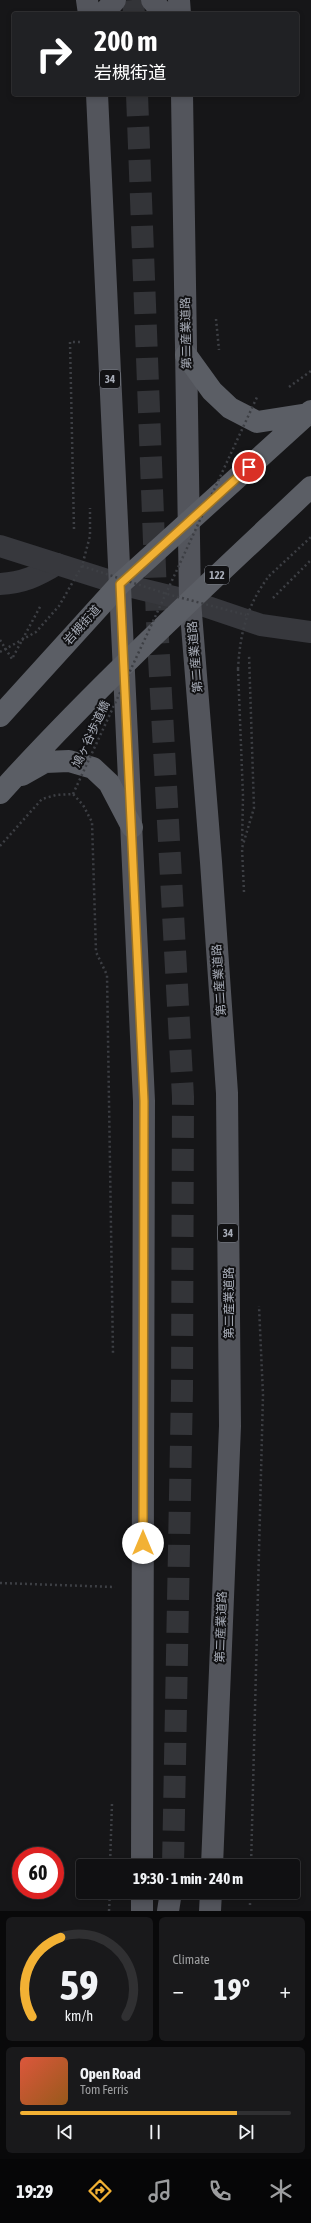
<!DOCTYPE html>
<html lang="en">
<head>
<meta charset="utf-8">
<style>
  body { margin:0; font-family:"Asap Condensed","Noto Sans JP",sans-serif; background:#19191b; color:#f1f3f6; height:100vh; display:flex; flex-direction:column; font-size:15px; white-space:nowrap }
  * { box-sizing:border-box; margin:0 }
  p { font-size:13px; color:#9c9d9f }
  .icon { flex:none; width:22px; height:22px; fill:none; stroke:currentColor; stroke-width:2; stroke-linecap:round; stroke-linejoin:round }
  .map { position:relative; height:1911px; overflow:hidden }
  .details { display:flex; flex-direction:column; gap:6px; padding:6px; background:#09090a; flex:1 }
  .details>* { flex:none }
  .hud { position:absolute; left:12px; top:12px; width:287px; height:84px; border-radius:4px; box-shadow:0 2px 6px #0003,0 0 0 1px #303032; background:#202124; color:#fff; overflow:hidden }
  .speed { position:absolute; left:12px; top:1847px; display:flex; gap:8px; font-size:20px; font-weight:700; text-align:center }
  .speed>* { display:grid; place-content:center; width:52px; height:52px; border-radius:50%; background:#101012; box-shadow:0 2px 6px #0003,0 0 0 1px #303032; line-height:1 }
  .speed .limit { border:6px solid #d22; background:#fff; color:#111 }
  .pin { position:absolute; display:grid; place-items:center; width:34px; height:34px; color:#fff; margin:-17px; border:2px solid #fff; border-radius:50%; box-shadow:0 1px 4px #0007 }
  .me { position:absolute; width:44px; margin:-22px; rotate:0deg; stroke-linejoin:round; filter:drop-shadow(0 0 3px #0008) }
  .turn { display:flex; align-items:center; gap:14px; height:84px; padding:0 16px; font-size:18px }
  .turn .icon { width:52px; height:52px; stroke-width:2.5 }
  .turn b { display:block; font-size:28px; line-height:34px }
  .big { font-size:30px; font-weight:700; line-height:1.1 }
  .details .tile { flex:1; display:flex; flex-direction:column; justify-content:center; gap:6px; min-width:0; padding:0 14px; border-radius:6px; background:#19191b }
  .details .dial { align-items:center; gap:0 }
  .dial svg { height:104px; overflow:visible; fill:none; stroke:#303032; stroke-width:7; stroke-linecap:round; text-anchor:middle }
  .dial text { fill:#f1f3f6; stroke:none }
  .song { display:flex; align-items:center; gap:12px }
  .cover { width:48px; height:48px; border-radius:6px; background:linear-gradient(135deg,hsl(10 70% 55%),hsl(30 70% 35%)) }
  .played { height:4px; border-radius:2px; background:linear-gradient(90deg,#f2b134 80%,#303032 80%) }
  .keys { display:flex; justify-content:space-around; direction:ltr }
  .heat { display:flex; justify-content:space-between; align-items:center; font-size:22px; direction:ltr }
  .details .tiles { flex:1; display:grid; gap:6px; grid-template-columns:1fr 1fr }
  .tile:last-child { grid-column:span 2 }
  .trip { position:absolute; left:76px; top:1859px; width:224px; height:40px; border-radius:4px; background:#101012; box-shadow:0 2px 6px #0003,0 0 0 1px #303032; font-weight:700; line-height:40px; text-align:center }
  .tab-bar { display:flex; height:64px; justify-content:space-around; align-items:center; background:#060607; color:#9c9d9f }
  .tab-bar .icon { width:28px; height:28px }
  .tab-bar .selected { color:#f2b134 }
  .tab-bar b { font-size:18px; color:#f1f3f6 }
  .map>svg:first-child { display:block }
</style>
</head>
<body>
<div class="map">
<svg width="311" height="1911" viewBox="0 0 311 1911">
  <rect width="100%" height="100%" fill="#161618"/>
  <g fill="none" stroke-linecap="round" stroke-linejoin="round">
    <path stroke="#333438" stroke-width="22" stroke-dasharray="22 11" stroke-linecap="butt" d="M133,0L134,14
      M137,94L157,621L183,1097L182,1389L173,1866"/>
    <path stroke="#3d3f44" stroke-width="2.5" stroke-dasharray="2 3" stroke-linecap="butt" d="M216,319L219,350
      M289,387L311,371
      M74,529L70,342H81
      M269,576L311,537
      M273,598L311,560
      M0,640L12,659
      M13,657L41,605
      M238,669L243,796L242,844
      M0,846L42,799L56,795L73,794L83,805L92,822L96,952L107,975L113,1354
      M244,892L242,848L254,808L249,654
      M0,1583L115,1587
      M110,1866L112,1803
      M251,1866L263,1395L259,1306
      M250,1905V1892
      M109,1911L110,1892"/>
    <path stroke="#37383d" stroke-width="22" d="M0,584C22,583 38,576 57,564"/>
    <path stroke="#37383d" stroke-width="22" d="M0,546L120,584L190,601L261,625L311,632"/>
    <path stroke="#53555c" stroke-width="22" d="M87,0L89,14
      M152,0L164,14
      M179,0L180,14
      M103,14L115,0
      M97,94L144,1101L142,1866
      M182,94L190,601L211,862L227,1093L230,1426L212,1866
      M142,1911V1892
      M168,1911L171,1892
      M210,1911L211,1892"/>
    <path stroke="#5b5e65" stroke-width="22" d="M186,355L212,391L230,408L257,422L308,414
      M0,716L120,584L311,411
      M22,775L45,762L69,761L93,768L109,783L132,827
      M0,793C98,685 205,587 311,487"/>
    <path stroke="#3d3f44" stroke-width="2.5" stroke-dasharray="2 3" stroke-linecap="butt" d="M82,566L167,594L246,615
      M0,652L36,632L59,606L82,566L90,536V508
      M238,669C240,633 247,605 269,576
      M73,794L258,395"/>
  </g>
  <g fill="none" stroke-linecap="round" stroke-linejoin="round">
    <defs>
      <path id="route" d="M143,1543L144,1101L120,584L249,467"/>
    </defs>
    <use href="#route" stroke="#9d7322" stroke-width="10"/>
    <use href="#route" stroke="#f2b134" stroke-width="7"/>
  </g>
  <g text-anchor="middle" stroke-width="4" stroke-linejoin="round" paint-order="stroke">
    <g fill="#111113" stroke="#7b7e86" stroke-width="1">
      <rect x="100" y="370" width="20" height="18" rx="3"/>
      <rect x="205" y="566" width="24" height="18" rx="3"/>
      <rect x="218" y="1224" width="20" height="18" rx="3"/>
    </g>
    <g font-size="11" font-weight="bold" fill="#a8adb8">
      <text x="110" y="383">34</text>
      <text x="217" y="579">122</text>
      <text x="228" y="1237">34</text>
    </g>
    <g font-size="12" fill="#a8adb8" stroke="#111113">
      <text transform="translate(186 333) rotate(-91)" y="4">第二産業道路</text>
      <text transform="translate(82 625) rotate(-48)" y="4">岩槻街道</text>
      <text transform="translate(195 657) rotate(-95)" y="4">第二産業道路</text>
      <text transform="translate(91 734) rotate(-65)" y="4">鳩ヶ谷歩道橋</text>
      <text transform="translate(219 980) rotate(-94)" y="4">第二産業道路</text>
      <text transform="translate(229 1303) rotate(-90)" y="4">第二産業道路</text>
      <text transform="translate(221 1627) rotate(-88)" y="4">第二産業道路</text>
    </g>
  </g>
</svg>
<div class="speed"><div class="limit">60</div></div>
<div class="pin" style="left:249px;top:467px;background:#d93025"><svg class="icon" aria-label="arrive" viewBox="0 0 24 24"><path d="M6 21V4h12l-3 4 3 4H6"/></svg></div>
<svg class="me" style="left:143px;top:1543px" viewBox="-20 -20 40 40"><circle r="19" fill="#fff"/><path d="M0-13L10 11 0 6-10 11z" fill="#f2b134"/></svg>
<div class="trip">19:30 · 1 min · 240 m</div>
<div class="hud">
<div class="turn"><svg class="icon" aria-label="right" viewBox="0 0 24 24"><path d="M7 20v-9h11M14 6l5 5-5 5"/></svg><div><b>200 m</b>岩槻街道</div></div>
</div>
</div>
<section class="details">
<div class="tiles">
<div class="tile dial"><svg viewBox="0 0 100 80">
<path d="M14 69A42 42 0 1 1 86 69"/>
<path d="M14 69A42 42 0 0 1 36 8" stroke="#f2b134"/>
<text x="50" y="56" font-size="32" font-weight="700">59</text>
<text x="50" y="72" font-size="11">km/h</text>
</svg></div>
<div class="tile"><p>Climate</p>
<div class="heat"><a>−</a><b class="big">19°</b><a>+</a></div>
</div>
<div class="tile">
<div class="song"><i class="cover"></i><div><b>Open Road</b><p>Tom Ferris</p></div></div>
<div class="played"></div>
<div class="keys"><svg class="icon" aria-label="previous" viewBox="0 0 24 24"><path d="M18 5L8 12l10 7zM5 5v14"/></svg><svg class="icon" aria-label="pause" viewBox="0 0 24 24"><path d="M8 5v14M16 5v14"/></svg><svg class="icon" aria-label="next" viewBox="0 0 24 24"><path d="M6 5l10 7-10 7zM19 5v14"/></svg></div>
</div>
</div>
</section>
<nav class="tab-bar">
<b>19:29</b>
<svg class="icon selected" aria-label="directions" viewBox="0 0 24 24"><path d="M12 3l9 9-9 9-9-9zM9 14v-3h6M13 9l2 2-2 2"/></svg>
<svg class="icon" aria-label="music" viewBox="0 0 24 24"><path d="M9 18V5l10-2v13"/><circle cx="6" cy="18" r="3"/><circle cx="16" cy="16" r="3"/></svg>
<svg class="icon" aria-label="phone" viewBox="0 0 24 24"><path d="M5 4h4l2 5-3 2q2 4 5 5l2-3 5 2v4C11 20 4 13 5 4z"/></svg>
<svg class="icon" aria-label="climate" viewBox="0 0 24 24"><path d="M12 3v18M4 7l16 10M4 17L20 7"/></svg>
</nav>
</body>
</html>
